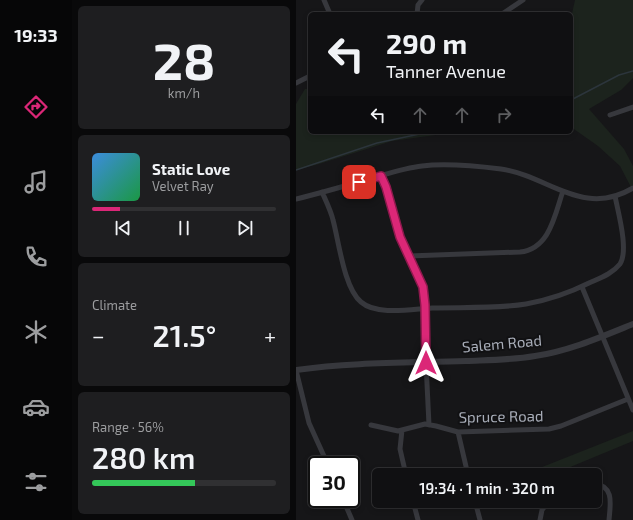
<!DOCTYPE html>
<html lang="en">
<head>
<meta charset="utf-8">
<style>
  body { margin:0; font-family:"Exo 2",sans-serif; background:#1e1e20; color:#f1f3f6; height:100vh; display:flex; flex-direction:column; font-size:15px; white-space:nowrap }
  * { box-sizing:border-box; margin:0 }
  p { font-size:13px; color:#9c9d9f }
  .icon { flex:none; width:22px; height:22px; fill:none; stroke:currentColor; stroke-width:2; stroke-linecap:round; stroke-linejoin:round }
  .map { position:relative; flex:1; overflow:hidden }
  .side { display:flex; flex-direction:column; gap:6px; padding:6px; background:#09090a; width:224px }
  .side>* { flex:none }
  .hud { position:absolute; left:12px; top:12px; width:265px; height:122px; border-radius:6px; box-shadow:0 2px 6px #0003,0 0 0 1px #303032; background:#101012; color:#f1f3f6; overflow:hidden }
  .speed { position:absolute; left:12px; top:456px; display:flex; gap:8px; font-size:20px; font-weight:700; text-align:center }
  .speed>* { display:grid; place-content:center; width:52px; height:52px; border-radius:50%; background:#101012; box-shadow:0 2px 6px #0003,0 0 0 1px #303032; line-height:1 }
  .speed .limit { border:2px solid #111; border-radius:6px; background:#fff; color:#111 }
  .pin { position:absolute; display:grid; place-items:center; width:34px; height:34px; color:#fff; margin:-17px; border-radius:8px; box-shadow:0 2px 6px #0006 }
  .me { position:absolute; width:44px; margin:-22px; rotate:0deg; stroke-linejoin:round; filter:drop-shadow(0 0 3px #0008) }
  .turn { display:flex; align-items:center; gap:14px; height:84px; padding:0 12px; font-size:18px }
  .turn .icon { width:52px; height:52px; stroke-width:2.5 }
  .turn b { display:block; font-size:28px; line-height:34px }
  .lanes { display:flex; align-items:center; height:38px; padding:0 12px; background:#0003; justify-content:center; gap:20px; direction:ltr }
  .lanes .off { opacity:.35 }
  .big { font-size:30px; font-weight:600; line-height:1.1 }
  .side .tile { flex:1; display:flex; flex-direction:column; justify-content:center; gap:6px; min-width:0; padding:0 14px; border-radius:6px; background:#1e1e20 }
  .side .dial { align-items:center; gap:0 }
  .dial b { font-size:52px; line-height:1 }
  .song { display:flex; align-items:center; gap:12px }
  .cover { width:48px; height:48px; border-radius:6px; background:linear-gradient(135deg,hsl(210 70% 55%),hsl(140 70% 35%)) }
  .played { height:4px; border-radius:2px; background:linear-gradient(90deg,#db2777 15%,#303032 15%) }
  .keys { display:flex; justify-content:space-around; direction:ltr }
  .heat { display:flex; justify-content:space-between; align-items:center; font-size:22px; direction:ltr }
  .charge { height:6px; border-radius:3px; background:linear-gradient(90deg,#34c759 56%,#303032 0) }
  .trip { position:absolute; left:76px; top:468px; width:230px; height:40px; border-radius:6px; background:#101012; box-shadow:0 2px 6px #0003,0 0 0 1px #303032; font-weight:600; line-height:40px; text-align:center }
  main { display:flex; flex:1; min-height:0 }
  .menu { display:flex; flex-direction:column; width:72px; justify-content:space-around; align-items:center; background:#060607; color:#9c9d9f }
  .menu .icon { width:28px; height:28px }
  .menu .on { color:#db2777 }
  .menu b { font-size:18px; color:#f1f3f6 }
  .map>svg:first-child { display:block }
</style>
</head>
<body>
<main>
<nav class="menu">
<b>19:33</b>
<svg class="icon on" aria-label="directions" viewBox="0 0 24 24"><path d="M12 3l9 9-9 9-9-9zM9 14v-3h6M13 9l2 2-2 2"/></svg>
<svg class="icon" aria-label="music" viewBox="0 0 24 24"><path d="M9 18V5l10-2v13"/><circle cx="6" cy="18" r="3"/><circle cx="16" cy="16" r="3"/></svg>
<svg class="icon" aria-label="phone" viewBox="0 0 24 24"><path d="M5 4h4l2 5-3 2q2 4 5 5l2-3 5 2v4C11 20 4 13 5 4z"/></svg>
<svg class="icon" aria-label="climate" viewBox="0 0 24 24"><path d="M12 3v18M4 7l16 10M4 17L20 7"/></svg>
<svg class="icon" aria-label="car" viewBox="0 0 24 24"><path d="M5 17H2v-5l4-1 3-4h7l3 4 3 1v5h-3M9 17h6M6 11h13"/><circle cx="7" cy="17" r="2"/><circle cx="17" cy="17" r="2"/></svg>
<svg class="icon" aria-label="filters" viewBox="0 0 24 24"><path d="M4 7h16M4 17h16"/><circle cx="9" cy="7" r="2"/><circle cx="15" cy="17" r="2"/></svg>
</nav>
<section class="side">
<div class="tile dial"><b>28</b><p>km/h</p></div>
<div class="tile">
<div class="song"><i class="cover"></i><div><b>Static Love</b><p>Velvet Ray</p></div></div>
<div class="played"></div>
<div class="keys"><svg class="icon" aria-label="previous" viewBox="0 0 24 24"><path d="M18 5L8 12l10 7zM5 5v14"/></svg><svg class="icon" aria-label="pause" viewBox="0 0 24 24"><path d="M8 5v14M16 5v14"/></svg><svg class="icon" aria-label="next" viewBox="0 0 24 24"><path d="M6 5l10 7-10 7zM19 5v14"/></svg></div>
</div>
<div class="tile"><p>Climate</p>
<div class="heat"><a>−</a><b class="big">21.5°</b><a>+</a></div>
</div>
<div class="tile"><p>Range · 56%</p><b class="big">280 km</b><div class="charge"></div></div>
</section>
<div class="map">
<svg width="337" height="520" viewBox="0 0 337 520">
  <rect width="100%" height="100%" fill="#161618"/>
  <path fill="#1c231d" d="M279,0H337V78L325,90L293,109L328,149L337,166V191L324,166L302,146L275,127V18Z
    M9,89H14V132H161L96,141L23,164L0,170V104Z
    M337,431V441L255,475H226Z"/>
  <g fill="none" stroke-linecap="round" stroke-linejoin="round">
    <path stroke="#2c353c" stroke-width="1.5" d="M275,100L323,75L337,71
      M0,170L81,143L133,132"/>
    <path stroke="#37383d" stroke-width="5" d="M28,0L34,14
      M121,14L122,5L126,0
      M206,14L227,0
      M0,83L14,76
      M314,115L337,107
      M85,176L90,187L104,237L127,287L129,305L130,363L133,425
      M26,192C30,201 35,211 37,220C43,242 48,288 65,302C81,316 116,309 136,308C167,307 199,309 230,304C252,300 273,293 293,283C304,278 316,274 324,264C333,250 322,212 319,196
      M0,199C25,193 49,186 73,179C91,174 108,168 126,166C149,163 181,166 205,169C253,176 287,218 337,188
      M113,256L224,252C254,249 259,214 267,191
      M286,287L337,410
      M0,370L13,423L32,465
      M75,425L102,431L129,424L140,426L162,432L253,429L265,426L332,399
      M106,430L104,449L110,475
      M162,432L172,475
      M299,484C319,486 314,506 313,520
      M47,499L56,520
      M117,501L122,520
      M179,501L184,520
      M244,520L246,510L253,501"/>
    <path stroke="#37383d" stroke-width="6" d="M0,370C56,362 113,363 170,361C193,360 216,360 239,356C273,351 305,337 337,324"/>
  </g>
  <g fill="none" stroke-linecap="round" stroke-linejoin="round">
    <defs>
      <path id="route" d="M63,182L85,176L90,187L104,237L127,287L129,305L130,363"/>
    </defs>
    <use href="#route" stroke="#8e194d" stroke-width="10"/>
    <use href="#route" stroke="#db2777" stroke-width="7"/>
  </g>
  <g text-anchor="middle" stroke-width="4" stroke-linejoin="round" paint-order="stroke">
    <g font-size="15" fill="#a8adb8" stroke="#111113">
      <text transform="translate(206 344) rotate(-5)" y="5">Salem Road</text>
      <text transform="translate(205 417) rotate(-1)" y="5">Spruce Road</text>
    </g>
  </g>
</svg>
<div class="speed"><div class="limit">30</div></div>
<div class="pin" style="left:63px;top:182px;background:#d93025"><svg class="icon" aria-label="arrive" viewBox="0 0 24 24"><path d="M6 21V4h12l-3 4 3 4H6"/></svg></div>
<svg class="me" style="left:130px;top:363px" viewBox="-20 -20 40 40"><path d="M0-17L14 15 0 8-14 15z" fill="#db2777" stroke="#fff" stroke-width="4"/></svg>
<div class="trip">19:34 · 1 min · 320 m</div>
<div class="hud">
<div class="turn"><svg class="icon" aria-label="left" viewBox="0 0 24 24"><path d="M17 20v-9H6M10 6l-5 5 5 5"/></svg><div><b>290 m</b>Tanner Avenue</div></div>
<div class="lanes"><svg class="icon" aria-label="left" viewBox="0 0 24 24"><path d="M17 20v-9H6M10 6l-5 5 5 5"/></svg><svg class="icon off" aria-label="ahead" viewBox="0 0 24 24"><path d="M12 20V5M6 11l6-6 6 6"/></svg><svg class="icon off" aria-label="ahead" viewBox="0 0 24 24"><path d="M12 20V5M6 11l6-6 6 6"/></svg><svg class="icon off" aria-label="right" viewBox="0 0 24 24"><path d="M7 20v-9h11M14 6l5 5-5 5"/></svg></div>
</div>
</div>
</main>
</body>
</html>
